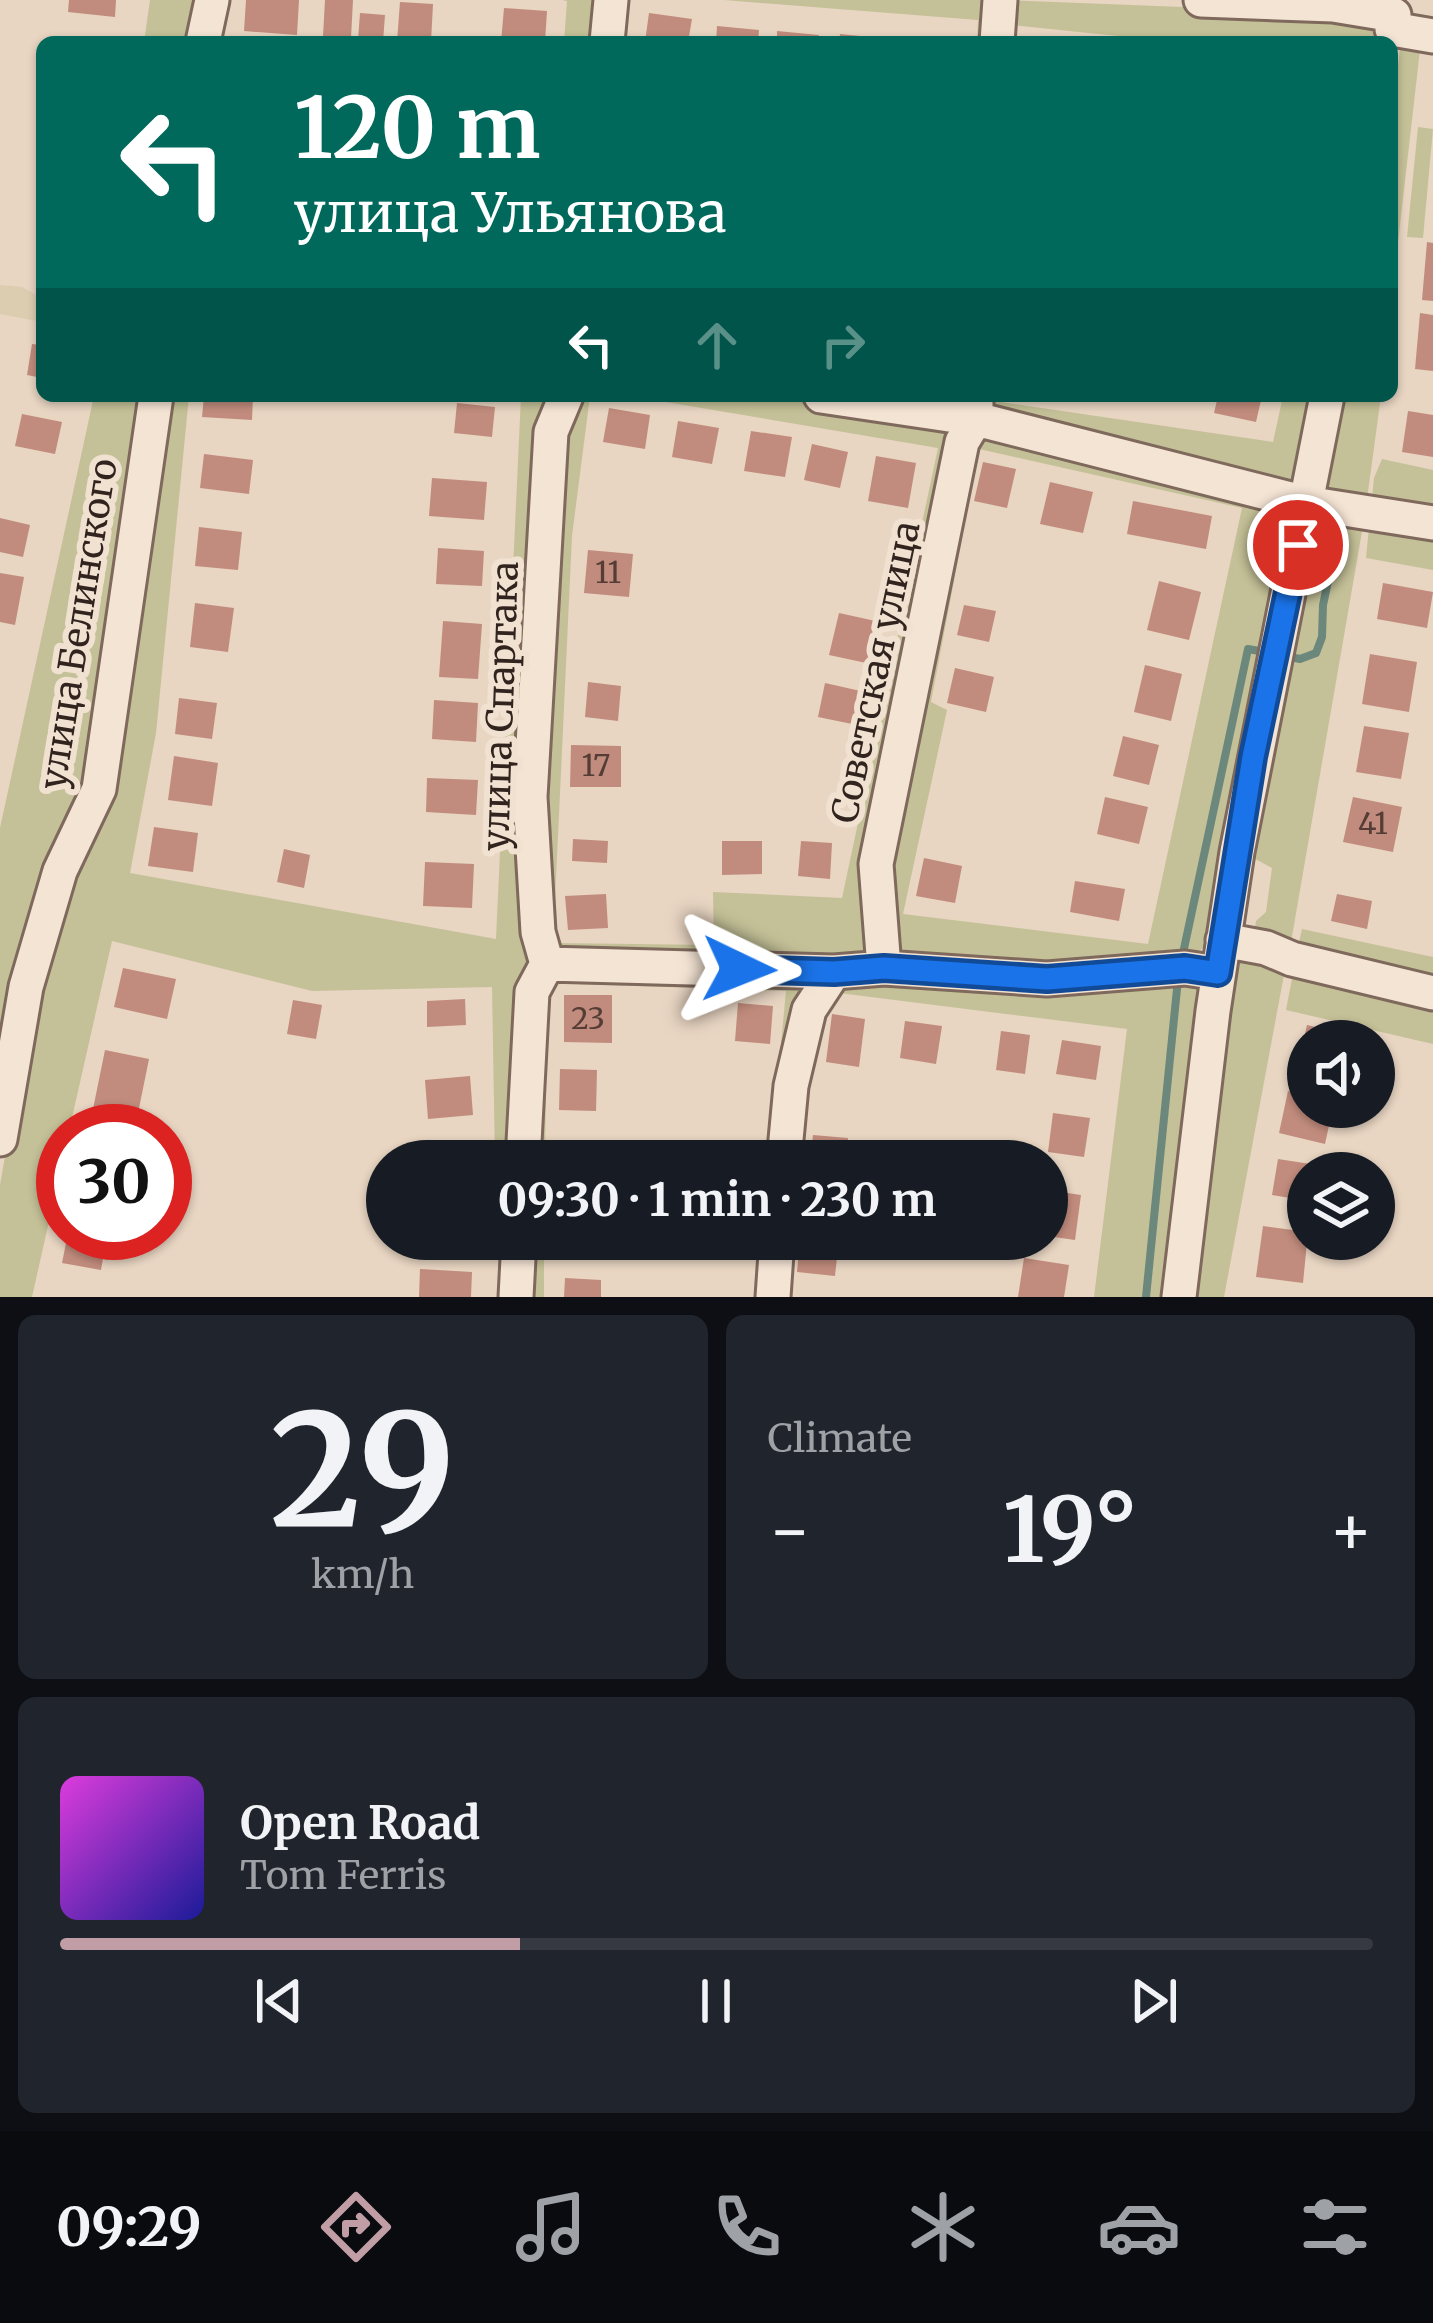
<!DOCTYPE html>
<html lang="en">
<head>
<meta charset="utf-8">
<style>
  body { margin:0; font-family:Merriweather,serif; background:#20242c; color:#f1f3f6; height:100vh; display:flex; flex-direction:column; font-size:45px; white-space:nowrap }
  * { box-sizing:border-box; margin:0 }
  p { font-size:39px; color:#9ea1a6 }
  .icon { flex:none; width:66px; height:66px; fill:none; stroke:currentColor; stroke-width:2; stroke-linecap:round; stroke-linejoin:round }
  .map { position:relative; height:1297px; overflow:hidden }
  .panel { display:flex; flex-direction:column; gap:18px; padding:18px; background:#0d0f14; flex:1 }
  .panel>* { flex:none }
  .hud { position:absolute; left:36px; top:36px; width:1362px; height:366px; border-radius:18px; box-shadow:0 3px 9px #0004; background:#00695c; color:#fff; overflow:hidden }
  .tools { position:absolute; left:1287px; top:1020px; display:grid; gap:24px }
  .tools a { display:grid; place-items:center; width:108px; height:108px; border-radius:50%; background:#171b24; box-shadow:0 3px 9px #0004; font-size:60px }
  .speed { position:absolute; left:36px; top:1104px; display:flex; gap:24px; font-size:60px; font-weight:700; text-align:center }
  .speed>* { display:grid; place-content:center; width:156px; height:156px; border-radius:50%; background:#171b24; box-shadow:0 3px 9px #0004; line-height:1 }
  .speed .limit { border:18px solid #d22; background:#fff; color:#111 }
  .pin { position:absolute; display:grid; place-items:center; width:102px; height:102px; color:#fff; margin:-51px; border:6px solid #fff; border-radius:50%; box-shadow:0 3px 12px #0007 }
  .me { position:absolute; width:132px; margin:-66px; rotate:92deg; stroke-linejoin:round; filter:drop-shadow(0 0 9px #0008) }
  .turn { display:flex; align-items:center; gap:42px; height:252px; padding:0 60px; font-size:54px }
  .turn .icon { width:156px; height:156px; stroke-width:2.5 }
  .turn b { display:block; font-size:84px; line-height:102px }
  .lanes { display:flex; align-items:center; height:114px; padding:0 60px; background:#0003; justify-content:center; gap:60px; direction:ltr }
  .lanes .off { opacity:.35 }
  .big { font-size:90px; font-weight:700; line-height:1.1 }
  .panel .card { flex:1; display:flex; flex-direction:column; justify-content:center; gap:18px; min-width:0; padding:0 42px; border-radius:18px; background:#20242c }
  .panel .dial { align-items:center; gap:0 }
  .dial b { font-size:156px; line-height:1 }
  .song { display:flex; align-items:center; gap:36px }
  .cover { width:144px; height:144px; border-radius:18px; background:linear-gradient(135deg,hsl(300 70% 55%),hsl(240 70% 35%)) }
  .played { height:12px; border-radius:6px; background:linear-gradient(90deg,#c19da6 35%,#363941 35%) }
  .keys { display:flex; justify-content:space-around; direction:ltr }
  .heat { display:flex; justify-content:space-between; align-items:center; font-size:66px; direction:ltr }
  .panel .tiles { flex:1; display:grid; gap:18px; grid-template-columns:1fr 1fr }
  .card:last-child { grid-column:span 2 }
  .trip { position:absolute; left:366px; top:1140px; width:702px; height:120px; border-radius:60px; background:#171b24; box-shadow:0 3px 9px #0004; font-weight:700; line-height:120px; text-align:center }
  .tabs { display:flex; height:192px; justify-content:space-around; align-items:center; background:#090b0e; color:#9ea1a6 }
  .tabs .icon { width:84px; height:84px }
  .tabs .on { color:#c19da6 }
  .tabs b { font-size:54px; color:#f1f3f6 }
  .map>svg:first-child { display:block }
</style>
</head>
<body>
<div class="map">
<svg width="1433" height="1297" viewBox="0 0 1433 1297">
  <rect width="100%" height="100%" fill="#e8d5c2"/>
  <path fill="#dccdb1" d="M0,285L22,287L42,298V322L0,314Z"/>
  <path fill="#c4c198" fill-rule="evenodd" d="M150,0H203L194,42H144Z
    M562,0H604L599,42H564L567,1Z
    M724,0H992L989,42H977L978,20Z
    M1006,0L1333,13L1382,23L1379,42H1176L1010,25Z
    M1401,41H1421L1392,295V113Z
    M1418,127L1433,129L1423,238L1407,237Z
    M94,396H147L93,785L0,1090V828Z
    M165,396H189L156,733L130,873L496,939L521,396H561L517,1161H495L492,987L312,991L112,941L69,1131H63V1159L32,1297H0V1185L33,995L66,885Z
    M572,396H590L572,536L553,943L714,945L713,892L842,898L938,448L630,396H779L965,424L956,442L877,959L554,958L536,798L557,436Z
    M1283,396H1315L1298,481L1278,484L984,414L980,399L1273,442Z
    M1342,396H1381L1365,514L1290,948L1254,934L1256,921L1266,912L1272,868L1248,855Z
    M981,426L1276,504L1291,518L1208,942L1196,955L1140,964L891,962L881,866ZM979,449L1242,508L1148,944L903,914L947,710L931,702Z
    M1382,459L1433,470V570L1366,558L1374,478Z
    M1302,929L1433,957V984L1297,951Z
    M1233,958L1286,964L1224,1297H1192Z
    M1294,968L1433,1002V1044L1286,1010Z
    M550,969L822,978C788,1033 785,1098 780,1161H770L786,991L547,983L545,1161H529L537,990Z
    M887,973L1050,985L1183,975L1195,978L1204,989L1167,1297H1094L1127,1029L839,993L818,1007L799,1161H791C796,1100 797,1035 834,983Z
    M525,1239H544V1297H523Z"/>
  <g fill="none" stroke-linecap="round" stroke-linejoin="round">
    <path stroke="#6c887c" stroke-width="8" d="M1285,656L1300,659L1316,653L1322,637L1323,605L1342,517
      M1182,958L1248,649L1265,652
      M1146,1297L1178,979"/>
  </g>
  <path fill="#c18c7d" d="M69,0H116L115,17L68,12Z
    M246,0H299L297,35L244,31Z
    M325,0H353L351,38L323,36Z
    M400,2L433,4L431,42H397Z
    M504,8L547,11L545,42H501Z
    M360,13L385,15L383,42L358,40Z
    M649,13L692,19L688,42H645Z
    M717,26L759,30L758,42H716Z
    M777,31L819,35L818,42H777Z
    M840,34L881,38V42H839Z
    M1427,242L1433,243V301L1422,300Z
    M1420,313L1433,315V371L1415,369Z
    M32,344L42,345V378L27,375Z
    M204,396H253L252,420L202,417Z
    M1218,396H1262L1256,422L1214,413Z
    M457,403L495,407L492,437L454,433Z
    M609,408L650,415L645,449L603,442Z
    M1408,411L1433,415V457L1402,452Z
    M22,414L62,422L55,454L15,446Z
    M678,421L719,428L712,464L672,457Z
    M751,431L792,437L785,477L744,471Z
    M812,444L848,452L840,488L804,480Z
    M204,454L253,460L249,494L200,488Z
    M876,456L916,463L908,508L868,501Z
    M983,462L1016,469L1007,508L974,501Z
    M432,478L487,482L484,520L429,516Z
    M1050,482L1093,492L1083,533L1040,524Z
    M1133,501L1212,516L1206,549L1127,534Z
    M0,518L30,525L23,557L0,552Z
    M199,527L242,532L238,570L195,566Z
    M438,548L484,551L482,586L436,584Z
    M588,550L633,554L629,597L584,593Z
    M0,573L24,577L15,625L0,622Z
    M1159,581L1201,592L1189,640L1147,630Z
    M1383,583L1433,592L1427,628L1377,619Z
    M195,603L234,608L228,652L190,647Z
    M964,605L996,611L989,642L957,635Z
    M839,613L880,622L871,664L829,655Z
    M443,621L482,624L478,679L439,677Z
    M1370,654L1417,662L1409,712L1362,704Z
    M1145,665L1182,674L1171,721L1134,712Z
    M955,668L994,677L986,712L947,703Z
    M588,682L621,686L618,721L585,717Z
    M825,683L865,692L857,725L818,717Z
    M179,698L217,703L212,739L175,734Z
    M434,700L478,703L476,742L432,739Z
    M1364,726L1409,733L1401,779L1356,772Z
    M1123,736L1159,745L1149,785L1113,776Z
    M571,745L621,746V787H570Z
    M174,756L218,763L212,806L168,800Z
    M427,778L478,780L476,815L426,812Z
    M1105,797L1148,807L1139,844L1097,834Z
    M1353,797L1402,807L1393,852L1343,842Z
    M154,827L198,833L193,872L148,866Z
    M573,839L608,841L607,863L572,861Z
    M722,841H762V874L722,875Z
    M801,841L832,843L830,879L798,876Z
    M284,849L310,855L304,888L277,882Z
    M924,858L962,866L955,903L916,896Z
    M425,862L474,864L472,908L423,906Z
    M1075,881L1125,889L1119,921L1070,912Z
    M606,894L608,928L568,930L565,896Z
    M1337,894L1372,901L1367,929L1331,921Z
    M123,968L176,979L167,1019L114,1007Z
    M564,995H612V1043L564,1042Z
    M465,999L466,1025L427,1027V1001Z
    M293,1000L322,1005L316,1039L287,1034Z
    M738,1003L773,1006L770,1044L735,1041Z
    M832,1014L865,1019L859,1067L826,1062Z
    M905,1021L942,1026L936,1064L900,1058Z
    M1307,1025L1355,1036L1354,1041H1308V1068L1298,1065Z
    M1001,1031L1030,1035L1025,1074L996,1070Z
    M1062,1040L1101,1046L1096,1080L1056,1074Z
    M105,1050L149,1059L136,1123L92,1114Z
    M560,1069L597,1070L596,1111L559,1110Z
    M470,1076L473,1115L428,1119L425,1080Z
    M1288,1091L1308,1095V1107H1333L1325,1144L1279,1133Z
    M1053,1113L1090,1118L1084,1157L1048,1152Z
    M813,1135L848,1138L846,1161H810Z
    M564,1145L601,1148L600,1161H563Z
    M1278,1159L1317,1165L1315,1173H1308V1201L1272,1195Z
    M1047,1190L1081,1195L1075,1240L1047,1236Z
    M1263,1226L1308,1232L1303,1283L1256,1277Z
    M68,1233L107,1236L101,1270L62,1263Z
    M565,1239H606V1253L565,1252Z
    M800,1239H839L835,1276L797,1272Z
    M1024,1258L1069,1265L1064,1297H1018Z
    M420,1269L472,1272L471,1297H419Z
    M565,1278L601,1280V1297H564Z"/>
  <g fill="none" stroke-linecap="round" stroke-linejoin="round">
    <defs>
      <path id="minor" d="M1201,0L1333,5L1394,15
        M1392,29L1433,36
        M203,42L212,0
        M607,42L611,0
        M997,42L1000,0
        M821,396L976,419L1306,503L1433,523
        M1223,940L1266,948L1292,959L1433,993
        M547,964L834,972L884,968L1047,979L1185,968L1218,973
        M884,968L876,864L962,442L976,419V396
        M0,1139L26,987L60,871L99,789L156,396
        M523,1161L532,992L547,964L538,932L530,797L551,432L566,396
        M784,1161L791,1086L809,1010L834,972
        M516,1297L519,1239
        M773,1297L777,1239
        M1179,1297L1213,1011L1237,852L1327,396"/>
    </defs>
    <use href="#minor" stroke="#7f685c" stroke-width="39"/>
    <use href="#minor" stroke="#f4e4d4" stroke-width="33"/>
  </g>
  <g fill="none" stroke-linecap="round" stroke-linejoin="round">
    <defs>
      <path id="route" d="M739,969L834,972L884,968L1047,979L1185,968L1218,973L1253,757L1298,545"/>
    </defs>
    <use href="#route" stroke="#114b97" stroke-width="30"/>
    <use href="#route" stroke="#1a73e8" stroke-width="21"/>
  </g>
  <g text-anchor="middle" stroke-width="12" stroke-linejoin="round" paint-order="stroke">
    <g font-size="30" fill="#553d36">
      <text x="608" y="583">11</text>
      <text x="596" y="776">17</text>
      <text x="1373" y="834">41</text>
      <text x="588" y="1029">23</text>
    </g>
    <g font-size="36" fill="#31231e" stroke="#f0e1d1">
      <text transform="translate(78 624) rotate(-81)" y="13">улица Белинского</text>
      <text transform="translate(875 672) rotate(-78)" y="13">Советская улица</text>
      <text transform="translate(500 706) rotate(-88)" y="13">улица Спартака</text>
    </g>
  </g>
</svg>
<div class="tools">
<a><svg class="icon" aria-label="sound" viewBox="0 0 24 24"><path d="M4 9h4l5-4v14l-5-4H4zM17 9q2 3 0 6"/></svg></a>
<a><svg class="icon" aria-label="layers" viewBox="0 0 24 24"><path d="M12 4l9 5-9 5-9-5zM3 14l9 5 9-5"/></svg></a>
</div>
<div class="speed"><div class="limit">30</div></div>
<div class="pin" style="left:1298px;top:545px;background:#d93025"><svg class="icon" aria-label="arrive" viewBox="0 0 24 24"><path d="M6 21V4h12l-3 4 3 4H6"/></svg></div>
<svg class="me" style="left:739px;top:969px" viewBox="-20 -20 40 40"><path d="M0-17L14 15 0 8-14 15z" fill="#1a73e8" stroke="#fff" stroke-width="4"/></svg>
<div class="trip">09:30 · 1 min · 230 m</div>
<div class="hud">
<div class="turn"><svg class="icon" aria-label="left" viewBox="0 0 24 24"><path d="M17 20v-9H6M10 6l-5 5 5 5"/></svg><div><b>120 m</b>улица Ульянова</div></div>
<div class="lanes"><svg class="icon" aria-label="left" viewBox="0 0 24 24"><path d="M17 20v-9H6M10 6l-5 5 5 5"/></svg><svg class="icon off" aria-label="ahead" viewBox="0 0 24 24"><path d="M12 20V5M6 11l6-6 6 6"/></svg><svg class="icon off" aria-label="right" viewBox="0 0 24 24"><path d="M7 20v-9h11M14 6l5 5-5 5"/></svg></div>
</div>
</div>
<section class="panel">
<div class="tiles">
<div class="card dial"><b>29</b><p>km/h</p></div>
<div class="card"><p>Climate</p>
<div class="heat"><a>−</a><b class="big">19°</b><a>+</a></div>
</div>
<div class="card">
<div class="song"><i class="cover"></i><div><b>Open Road</b><p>Tom Ferris</p></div></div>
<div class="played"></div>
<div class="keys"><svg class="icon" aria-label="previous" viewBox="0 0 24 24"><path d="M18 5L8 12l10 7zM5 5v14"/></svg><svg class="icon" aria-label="pause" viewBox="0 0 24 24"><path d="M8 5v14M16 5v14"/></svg><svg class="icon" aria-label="next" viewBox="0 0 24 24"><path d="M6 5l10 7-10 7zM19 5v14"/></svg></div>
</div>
</div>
</section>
<nav class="tabs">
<b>09:29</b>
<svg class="icon on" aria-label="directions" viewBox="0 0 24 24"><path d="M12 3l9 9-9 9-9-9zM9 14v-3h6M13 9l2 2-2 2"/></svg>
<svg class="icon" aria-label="music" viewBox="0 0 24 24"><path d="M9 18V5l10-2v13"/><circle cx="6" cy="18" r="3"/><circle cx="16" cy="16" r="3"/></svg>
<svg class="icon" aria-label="phone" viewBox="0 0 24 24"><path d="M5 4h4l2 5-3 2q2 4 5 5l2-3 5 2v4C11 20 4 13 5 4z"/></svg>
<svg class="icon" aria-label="climate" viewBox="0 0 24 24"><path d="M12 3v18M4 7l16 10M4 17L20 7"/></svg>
<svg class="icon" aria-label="car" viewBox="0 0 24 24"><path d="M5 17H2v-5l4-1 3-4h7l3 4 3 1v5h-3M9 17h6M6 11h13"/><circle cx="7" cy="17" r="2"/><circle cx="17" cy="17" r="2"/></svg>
<svg class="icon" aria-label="filters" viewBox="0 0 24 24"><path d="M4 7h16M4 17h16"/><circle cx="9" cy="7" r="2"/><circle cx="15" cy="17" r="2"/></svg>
</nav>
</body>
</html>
